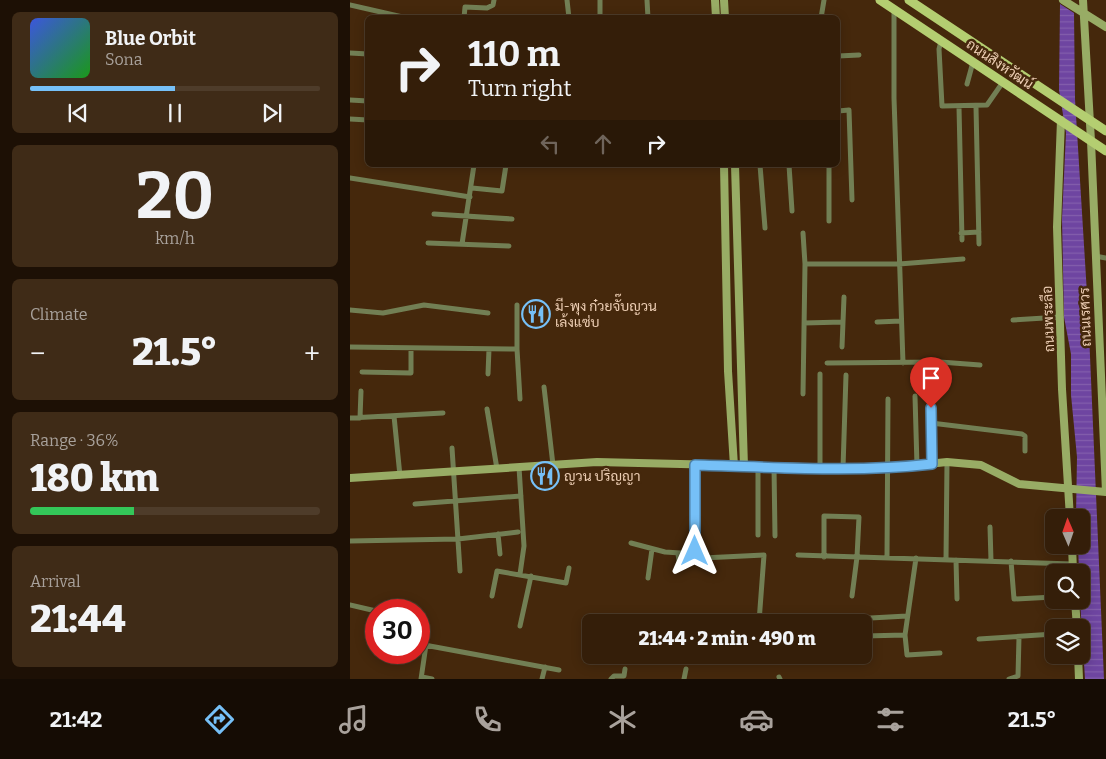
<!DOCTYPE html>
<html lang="en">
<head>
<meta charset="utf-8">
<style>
  body { margin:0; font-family:Bitter,Sarabun,serif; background:#3f2b17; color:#f1f3f6; height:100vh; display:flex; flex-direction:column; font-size:19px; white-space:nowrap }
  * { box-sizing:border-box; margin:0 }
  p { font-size:16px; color:#a9a29c }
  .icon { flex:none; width:28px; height:28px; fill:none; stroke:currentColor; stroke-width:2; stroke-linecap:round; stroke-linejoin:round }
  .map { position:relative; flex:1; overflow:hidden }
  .side { display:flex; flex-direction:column; gap:12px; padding:12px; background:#1d1005; width:350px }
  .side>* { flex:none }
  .hud { position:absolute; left:15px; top:15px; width:475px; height:152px; border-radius:8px; box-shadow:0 2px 12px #0003,0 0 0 1px #4e3c2a; background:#341e09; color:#f1f3f6; overflow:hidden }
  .needle { width:32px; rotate:358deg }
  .controls { position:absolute; left:695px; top:509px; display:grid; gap:10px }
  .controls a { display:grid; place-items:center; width:45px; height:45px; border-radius:8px; background:#341e09; box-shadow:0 2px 12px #0003,0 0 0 1px #4e3c2a; font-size:25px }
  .speed { position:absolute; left:15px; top:599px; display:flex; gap:10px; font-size:25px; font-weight:700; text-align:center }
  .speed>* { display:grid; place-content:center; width:65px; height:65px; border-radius:50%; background:#341e09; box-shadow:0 2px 12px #0003,0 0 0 1px #4e3c2a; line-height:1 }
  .speed .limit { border:8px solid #d22; background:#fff; color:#111 }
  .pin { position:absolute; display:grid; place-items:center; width:42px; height:42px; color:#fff; margin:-51px -21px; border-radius:50% 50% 50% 0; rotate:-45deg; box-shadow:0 0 5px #0007 }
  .pin .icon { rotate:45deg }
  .me { position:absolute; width:55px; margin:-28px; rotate:0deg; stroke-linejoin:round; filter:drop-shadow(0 0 4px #0008) }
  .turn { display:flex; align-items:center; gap:18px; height:105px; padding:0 20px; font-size:22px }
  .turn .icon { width:65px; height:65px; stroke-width:2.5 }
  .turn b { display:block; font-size:35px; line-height:42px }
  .lanes { display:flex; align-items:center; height:48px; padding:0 20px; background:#0003; justify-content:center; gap:25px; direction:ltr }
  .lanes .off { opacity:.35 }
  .big { font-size:38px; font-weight:800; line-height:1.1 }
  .side .tile { flex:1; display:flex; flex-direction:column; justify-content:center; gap:8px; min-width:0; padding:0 18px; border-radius:8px; background:#3f2b17 }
  .side .dial { align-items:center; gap:0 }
  .dial b { font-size:65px; line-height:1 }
  .song { display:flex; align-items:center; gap:15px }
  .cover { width:60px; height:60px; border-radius:8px; background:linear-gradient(135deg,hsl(230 70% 55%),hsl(120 70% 35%)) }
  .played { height:5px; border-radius:2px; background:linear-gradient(90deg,#76c0f7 50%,#4e3c2a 50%) }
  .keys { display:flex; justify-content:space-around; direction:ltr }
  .heat { display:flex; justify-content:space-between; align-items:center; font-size:28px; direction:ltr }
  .charge { height:8px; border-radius:4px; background:linear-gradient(90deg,#34c759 36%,#4e3c2a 0) }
  .trip { position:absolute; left:232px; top:614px; width:290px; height:50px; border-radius:8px; background:#341e09; box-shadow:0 2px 12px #0003,0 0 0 1px #4e3c2a; font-weight:800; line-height:50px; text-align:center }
  .tab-bar { display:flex; height:80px; justify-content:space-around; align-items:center; background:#150c04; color:#a9a29c }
  .tab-bar .icon { width:35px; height:35px }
  .tab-bar .selected { color:#76c0f7 }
  .tab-bar b { font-size:22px; color:#f1f3f6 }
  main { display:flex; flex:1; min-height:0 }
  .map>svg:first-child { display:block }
</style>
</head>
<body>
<main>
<section class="side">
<div class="tile">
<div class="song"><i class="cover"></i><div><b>Blue Orbit</b><p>Sona</p></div></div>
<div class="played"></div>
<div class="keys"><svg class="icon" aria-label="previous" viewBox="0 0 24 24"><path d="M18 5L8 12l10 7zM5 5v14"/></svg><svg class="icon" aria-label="pause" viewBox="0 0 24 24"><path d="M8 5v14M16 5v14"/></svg><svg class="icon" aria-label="next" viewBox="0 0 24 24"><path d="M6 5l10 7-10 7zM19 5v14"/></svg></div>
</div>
<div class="tile dial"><b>20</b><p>km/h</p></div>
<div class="tile"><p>Climate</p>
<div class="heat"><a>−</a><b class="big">21.5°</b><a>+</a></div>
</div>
<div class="tile"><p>Range · 36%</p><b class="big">180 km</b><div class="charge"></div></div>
<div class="tile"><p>Arrival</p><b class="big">21:44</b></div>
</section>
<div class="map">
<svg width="756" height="679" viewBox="0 0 756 679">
  <defs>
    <pattern id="water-rules" width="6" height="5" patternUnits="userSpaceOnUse" patternTransform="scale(1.25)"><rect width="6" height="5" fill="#6e45a1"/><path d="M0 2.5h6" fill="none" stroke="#835fac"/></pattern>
  </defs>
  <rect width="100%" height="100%" fill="#45280c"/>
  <path fill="url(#water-rules)" d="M710,4L724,13L725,99L738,310L754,679H735L730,600L731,572H729L728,545H731V518L726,517L727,457L721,395V354L714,317L712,219L716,133L709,90Z"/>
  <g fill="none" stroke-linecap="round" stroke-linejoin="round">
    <path stroke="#727f54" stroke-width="5" d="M217,0L219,18
      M297,0L298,18
      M0,5L57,18
      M544,10V98L553,363
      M114,18L115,7L137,8L143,5L144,0
      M250,18V0
      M471,18L474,0
      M591,41L589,49L592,106L637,105L653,82
      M0,53L18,54
      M488,56L509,55
      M617,84L623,62
      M0,100L18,101
      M609,107L612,240
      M626,107L629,244
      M488,111L499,110L502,200
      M0,119L18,120
      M410,165L415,228
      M439,165L442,211
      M0,178L120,197
      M122,188L152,191L156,165
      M84,214L162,219
      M479,221V165
      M453,233L455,264L453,394
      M611,233L629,232
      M78,243L159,246
      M112,244L124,165
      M745,256L756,258
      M455,264H549L613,259
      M167,305V349
      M0,310L33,313L74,305L138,313
      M663,320L711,317
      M527,322L551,321
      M454,323L493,322
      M0,347L167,349L170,399
      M492,347L494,297
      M477,363L590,362L630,365
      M12,372L61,373V348
      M138,374L139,349
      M470,374V468
      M194,387L203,465
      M581,394L582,464
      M565,396L567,466
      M137,409L147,469
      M44,416L50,476
      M0,418L93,413
      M10,418L11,391
      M581,423L672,434L675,436V451
      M102,448L110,571
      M345,465V551L347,556L353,558L414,555L409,622
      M169,467L174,546L170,574
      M424,467L425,536
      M493,468L496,375
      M65,504L171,496
      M640,527L641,561
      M148,534L150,554
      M408,535V467
      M0,541L108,539L168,532
      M281,543L315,552L346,554
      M328,554L329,561
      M448,555L723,564
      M474,557V516L509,517L507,557L502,596
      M537,558L538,399
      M566,558L555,635L557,655L590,653
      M596,560L597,462
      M606,560L607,599
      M661,561L664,599L704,597
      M298,578L302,549
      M142,596L147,571L216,583L219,568
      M0,605L26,611
      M447,622L557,616
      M170,626L181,576
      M514,636L555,635
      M629,639L704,634
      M69,644L209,670
      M423,655L424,662
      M72,677L82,679
      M429,677L430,679
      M71,679L76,645
      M192,679L195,667
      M261,679L264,676H274L275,669
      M334,679L336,669
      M659,679L668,676L669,637"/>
    <path stroke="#98ac65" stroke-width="8" d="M365,0L366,18
      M374,0L375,18
      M713,0L756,27
      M733,0L741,141L756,492
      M711,120L707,227L712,389L720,518
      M374,165L378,371L384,466
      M385,165L394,467
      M0,478L247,462L493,468H539L597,462L631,465L669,484L756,492
      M722,545L723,572
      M725,600L727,628
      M728,655L729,679"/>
    <path stroke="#b4ce71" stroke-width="9" d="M530,0L756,151
      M559,0L756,131"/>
  </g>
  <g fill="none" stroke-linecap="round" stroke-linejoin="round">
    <defs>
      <path id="route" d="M345,551V465C423,467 504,473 582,464L581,408"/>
    </defs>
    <use href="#route" stroke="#4d7da1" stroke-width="12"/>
    <use href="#route" stroke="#76c0f7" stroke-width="9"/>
  </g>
  <defs>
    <symbol id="restaurant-ring" viewBox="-11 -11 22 22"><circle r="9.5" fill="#45280c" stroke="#76c0f7" stroke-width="1.5"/><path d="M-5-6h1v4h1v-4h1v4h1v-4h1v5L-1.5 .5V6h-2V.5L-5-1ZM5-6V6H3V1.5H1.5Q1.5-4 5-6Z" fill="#76c0f7"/></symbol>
  </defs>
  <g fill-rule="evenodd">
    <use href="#restaurant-ring" x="170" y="298" width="32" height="32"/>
    <use href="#restaurant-ring" x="179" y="460" width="32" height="32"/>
  </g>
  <g text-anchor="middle" stroke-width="5" stroke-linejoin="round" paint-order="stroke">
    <g font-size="14" fill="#edceb4" stroke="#45280c">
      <text transform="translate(650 64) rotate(34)" y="5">ถนนสิงหวัฒน์</text>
      <text transform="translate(735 317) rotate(-92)" y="5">ถนนเรศวร</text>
      <text transform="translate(698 319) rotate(-92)" y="5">ถนนพระลือ</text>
    </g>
    <g font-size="14" fill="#edceb4" stroke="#45280c" text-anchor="start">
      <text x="205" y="311">มี-พุง ก๋วยจั๊บญวน<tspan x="205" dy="16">เล้งแซ่บ</tspan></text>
      <text x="214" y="481">ญวน ปริญญา</text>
    </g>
  </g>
</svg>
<div class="controls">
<a><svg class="needle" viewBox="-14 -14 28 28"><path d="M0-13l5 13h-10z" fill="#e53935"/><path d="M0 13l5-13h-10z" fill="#a9a29c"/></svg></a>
<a><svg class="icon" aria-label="search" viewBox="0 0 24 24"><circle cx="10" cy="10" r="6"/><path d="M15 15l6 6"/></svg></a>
<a><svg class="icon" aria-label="layers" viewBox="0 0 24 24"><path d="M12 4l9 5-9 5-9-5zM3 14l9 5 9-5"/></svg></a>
</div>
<div class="speed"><div class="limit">30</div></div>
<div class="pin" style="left:581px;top:408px;background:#d93025"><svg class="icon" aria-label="arrive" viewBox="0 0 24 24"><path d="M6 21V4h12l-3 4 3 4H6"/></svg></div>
<svg class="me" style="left:345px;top:551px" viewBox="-20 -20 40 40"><path d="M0-17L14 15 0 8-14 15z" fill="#76c0f7" stroke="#fff" stroke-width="4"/></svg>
<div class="trip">21:44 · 2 min · 490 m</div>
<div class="hud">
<div class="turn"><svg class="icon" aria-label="right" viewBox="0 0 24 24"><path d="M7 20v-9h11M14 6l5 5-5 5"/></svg><div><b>110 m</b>Turn right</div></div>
<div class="lanes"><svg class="icon off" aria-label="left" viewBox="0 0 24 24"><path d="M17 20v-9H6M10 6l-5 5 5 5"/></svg><svg class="icon off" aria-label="ahead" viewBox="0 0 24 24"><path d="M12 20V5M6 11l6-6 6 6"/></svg><svg class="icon" aria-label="right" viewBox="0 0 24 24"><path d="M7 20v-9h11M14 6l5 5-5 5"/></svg></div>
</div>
</div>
</main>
<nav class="tab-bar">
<b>21:42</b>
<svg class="icon selected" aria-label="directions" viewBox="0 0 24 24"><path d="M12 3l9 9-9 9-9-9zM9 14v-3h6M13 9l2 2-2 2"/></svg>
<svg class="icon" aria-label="music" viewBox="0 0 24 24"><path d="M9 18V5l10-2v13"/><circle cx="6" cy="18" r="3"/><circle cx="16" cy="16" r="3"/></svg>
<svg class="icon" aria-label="phone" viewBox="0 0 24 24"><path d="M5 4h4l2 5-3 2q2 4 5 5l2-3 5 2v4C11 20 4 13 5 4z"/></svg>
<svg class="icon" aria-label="climate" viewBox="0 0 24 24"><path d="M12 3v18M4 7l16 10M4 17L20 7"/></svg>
<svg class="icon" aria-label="car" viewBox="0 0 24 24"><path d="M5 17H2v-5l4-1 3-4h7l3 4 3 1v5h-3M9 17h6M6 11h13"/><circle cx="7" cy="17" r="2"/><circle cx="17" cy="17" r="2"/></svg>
<svg class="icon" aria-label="filters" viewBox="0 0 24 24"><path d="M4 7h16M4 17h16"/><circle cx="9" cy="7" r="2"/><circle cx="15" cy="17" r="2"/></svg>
<b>21.5°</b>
</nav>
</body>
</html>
